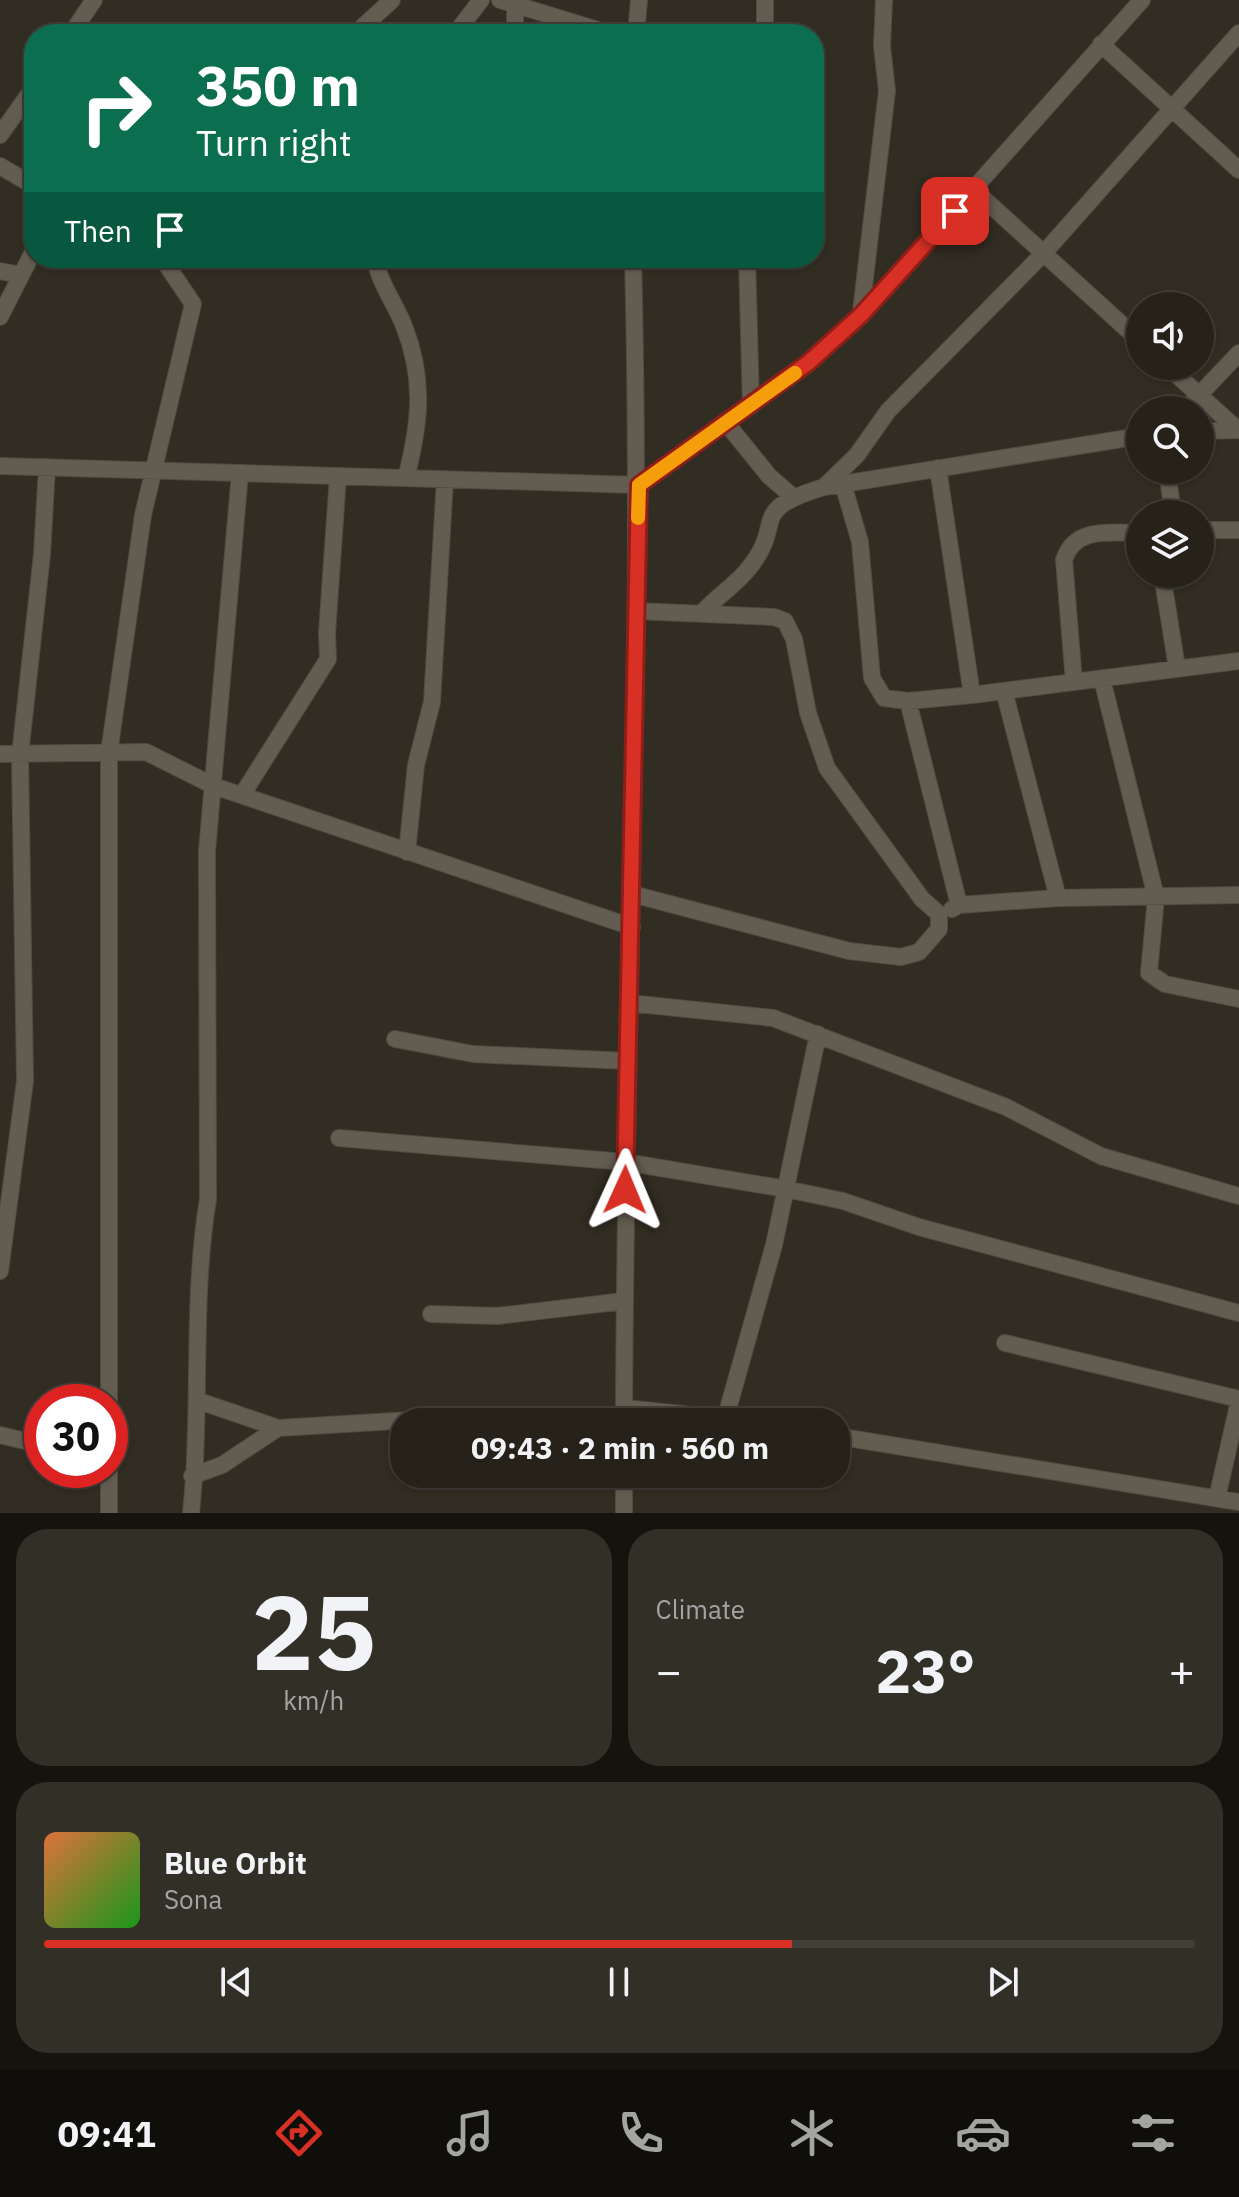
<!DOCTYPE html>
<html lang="en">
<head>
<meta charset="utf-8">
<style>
  body { margin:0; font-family:"IBM Plex Sans",sans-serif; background:#322f27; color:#f1f3f6; height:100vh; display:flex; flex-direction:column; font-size:30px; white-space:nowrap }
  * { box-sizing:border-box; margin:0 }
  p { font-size:26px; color:#a4a4a2 }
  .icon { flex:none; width:44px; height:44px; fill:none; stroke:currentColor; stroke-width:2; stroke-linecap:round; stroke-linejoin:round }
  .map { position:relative; height:1513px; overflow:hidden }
  .details { display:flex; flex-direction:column; gap:16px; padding:16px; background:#15130e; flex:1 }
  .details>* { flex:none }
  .top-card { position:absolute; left:24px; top:24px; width:800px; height:244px; border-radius:32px; box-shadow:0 2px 6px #0004,0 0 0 2px #423f39; background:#0b6e4f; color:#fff; overflow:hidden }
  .tools { position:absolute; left:1126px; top:292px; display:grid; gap:16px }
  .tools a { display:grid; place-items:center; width:88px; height:88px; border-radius:50%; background:#26221a; box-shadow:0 2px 6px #0004,0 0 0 2px #423f39; font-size:40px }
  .speed { position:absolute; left:24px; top:1384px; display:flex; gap:16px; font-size:40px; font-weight:700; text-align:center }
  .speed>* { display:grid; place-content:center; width:104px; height:104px; border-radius:50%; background:#26221a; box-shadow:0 2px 6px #0004,0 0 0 2px #423f39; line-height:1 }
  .speed .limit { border:12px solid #d22; background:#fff; color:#111 }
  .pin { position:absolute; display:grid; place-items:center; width:68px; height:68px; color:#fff; margin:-34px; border-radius:16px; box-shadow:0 4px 12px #0006 }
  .me { position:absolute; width:88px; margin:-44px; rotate:1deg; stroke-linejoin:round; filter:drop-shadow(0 0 6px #0008) }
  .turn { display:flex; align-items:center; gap:28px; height:168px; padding:0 40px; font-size:36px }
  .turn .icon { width:104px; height:104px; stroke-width:2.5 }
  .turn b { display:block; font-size:56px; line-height:68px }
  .then { display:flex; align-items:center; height:76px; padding:0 40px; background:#0003; gap:16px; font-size:30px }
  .big { font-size:60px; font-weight:800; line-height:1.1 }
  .details .tile { flex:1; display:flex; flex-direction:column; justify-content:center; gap:12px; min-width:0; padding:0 28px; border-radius:32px; background:#322f27 }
  .details .dial { align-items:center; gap:0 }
  .dial b { font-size:104px; line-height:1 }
  .song { display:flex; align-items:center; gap:24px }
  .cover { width:96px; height:96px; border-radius:12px; background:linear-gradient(135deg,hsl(20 70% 55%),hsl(120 70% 35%)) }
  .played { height:8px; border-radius:4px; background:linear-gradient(90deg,#d93025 65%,#423f39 65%) }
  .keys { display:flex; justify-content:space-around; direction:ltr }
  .heat { display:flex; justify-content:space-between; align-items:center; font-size:44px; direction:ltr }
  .details .tiles { flex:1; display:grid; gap:16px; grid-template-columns:1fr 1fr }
  .tile:last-child { grid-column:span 2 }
  .trip { position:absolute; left:390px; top:1408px; width:460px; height:80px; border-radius:32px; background:#26221a; box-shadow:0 2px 6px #0004,0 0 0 2px #423f39; font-weight:800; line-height:80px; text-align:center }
  .dock { display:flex; height:128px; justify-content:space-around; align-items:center; background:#0f0e0a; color:#a4a4a2 }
  .dock .icon { width:56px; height:56px }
  .dock .on { color:#d93025 }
  .dock b { font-size:36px; color:#f1f3f6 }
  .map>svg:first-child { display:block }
</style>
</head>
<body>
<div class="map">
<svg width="1239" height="1513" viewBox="0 0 1239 1513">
  <rect width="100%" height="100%" fill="#322d22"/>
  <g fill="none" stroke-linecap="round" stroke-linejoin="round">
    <defs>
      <path id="street" d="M500,0L611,34
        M71,34L94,0
        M355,34L392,0
        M455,34L481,0
        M515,34V4
        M636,34L639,0
        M765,34V0
        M1101,44L1239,170
        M0,135L34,87
        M0,166L34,186
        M974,190L1140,341
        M375,258C379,283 395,303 404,326C425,379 420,424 406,478
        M747,258L751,406
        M0,271L21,275
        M861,312L887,91L882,46L884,0
        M0,317L34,250
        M1167,366L1238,430
        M1185,410L1239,353
        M727,424L769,476L792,496
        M1200,431L1239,430
        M0,466L639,485L808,363L861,315L1142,0
        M938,468L972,695
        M1167,470L1173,514
        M843,484L860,542L872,678L884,698L908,701L972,695L1239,661
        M824,487L857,455L888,411L1043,254L1239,33
        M1200,530H1239
        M1162,574L1177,668
        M636,611L774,617L785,621L794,639L808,713L827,768L922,899L939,914
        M703,612C717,596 736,585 749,568C787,521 745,511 824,487L1140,436
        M1102,679L1156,897L1149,973L1165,984L1239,999
        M1074,682L1064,560C1075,526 1110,533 1140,533
        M1004,691L1058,898
        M908,701L959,905L952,909
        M0,754L146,752L214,786L632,927
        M242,795L328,659L327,633L338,476
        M407,852L416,765L432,702L445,479
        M632,894L849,951L901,957L919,952L939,929V914
        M959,905L1058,898L1239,895
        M629,1003L773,1018L1006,1107L1101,1156L1239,1196
        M395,1039L473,1054L628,1061
        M339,1138L625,1162L786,1189L843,1201L919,1227L1239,1313
        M0,1271L25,1081L20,755L42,554L47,467
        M431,1314L497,1316L624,1301
        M1005,1343L1239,1399
        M199,1401L278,1428L411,1420L624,1415
        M624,1408L759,1422
        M726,1416L774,1245L818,1034
        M624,1422C625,1034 643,646 633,258
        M0,1435L42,1445
        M836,1436L1239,1502
        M192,1476L222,1465L278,1428
        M1217,1498L1239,1401
        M109,1513V753L143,515L193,304L162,258
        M191,1513C202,1409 191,1302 208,1199L207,851L240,473
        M624,1513V1474"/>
    </defs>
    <use href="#street" stroke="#504b42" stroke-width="18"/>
    <use href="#street" stroke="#635d51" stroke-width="16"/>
  </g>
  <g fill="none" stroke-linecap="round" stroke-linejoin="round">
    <defs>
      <path id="route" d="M625,1190L639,485L808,363L861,315L955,211"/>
    </defs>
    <use href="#route" stroke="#8d1f18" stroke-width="20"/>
    <use href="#route" stroke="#d93025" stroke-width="14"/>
    <path stroke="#f59e0b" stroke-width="14" d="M638,518L639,485L795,373"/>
  </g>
</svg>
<div class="tools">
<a><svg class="icon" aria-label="sound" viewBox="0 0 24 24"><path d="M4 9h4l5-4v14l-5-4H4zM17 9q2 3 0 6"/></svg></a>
<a><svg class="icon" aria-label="search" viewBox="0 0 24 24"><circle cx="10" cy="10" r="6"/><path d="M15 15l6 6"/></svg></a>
<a><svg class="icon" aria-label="layers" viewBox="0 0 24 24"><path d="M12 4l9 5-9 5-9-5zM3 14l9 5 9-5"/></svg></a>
</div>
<div class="speed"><div class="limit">30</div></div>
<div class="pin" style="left:955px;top:211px;background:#d93025"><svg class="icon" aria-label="arrive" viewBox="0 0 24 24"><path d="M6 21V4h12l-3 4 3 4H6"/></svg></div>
<svg class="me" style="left:625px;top:1190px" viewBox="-20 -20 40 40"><path d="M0-17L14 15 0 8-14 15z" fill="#d93025" stroke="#fff" stroke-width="4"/></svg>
<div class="trip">09:43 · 2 min · 560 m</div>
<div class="top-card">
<div class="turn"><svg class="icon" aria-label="right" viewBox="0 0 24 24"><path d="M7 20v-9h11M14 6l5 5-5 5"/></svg><div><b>350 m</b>Turn right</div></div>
<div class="then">Then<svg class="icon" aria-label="arrive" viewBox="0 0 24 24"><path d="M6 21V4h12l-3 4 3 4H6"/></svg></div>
</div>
</div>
<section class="details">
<div class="tiles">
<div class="tile dial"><b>25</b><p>km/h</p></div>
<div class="tile"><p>Climate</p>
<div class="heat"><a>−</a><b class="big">23°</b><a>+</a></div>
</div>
<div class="tile">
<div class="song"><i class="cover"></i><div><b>Blue Orbit</b><p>Sona</p></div></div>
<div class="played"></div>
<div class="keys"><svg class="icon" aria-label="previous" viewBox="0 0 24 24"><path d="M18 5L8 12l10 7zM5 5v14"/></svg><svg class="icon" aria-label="pause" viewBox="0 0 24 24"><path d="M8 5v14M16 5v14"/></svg><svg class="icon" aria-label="next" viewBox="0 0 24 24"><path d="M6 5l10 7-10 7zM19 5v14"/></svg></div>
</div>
</div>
</section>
<nav class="dock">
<b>09:41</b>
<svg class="icon on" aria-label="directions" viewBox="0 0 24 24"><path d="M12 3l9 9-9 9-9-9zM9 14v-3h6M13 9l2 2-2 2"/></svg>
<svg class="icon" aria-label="music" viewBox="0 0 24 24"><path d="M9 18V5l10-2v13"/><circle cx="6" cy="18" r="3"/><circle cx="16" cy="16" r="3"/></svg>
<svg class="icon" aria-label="phone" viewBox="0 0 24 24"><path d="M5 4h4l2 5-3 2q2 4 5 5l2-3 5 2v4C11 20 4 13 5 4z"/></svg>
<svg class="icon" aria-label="climate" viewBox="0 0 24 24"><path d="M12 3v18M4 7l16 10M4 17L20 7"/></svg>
<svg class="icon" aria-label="car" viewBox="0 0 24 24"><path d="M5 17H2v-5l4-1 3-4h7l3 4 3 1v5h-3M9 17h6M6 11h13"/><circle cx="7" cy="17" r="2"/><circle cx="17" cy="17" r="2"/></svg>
<svg class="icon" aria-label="filters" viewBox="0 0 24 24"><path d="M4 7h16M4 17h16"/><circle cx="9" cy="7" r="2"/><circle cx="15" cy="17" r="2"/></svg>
</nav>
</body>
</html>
